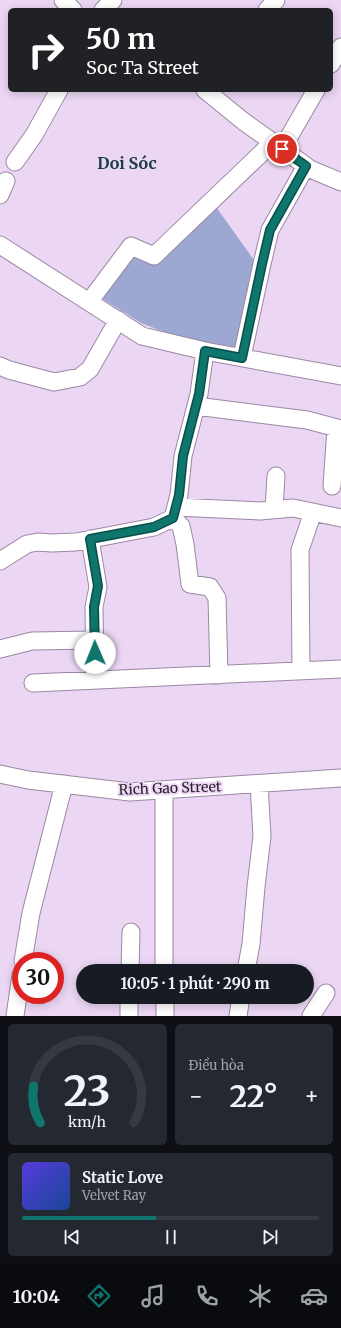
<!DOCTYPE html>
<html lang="vi">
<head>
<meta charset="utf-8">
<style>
  body { margin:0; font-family:Merriweather,serif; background:#242831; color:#f1f3f6; height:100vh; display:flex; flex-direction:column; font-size:15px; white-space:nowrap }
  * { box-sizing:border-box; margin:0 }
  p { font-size:13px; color:#9ea1a6 }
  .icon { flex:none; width:22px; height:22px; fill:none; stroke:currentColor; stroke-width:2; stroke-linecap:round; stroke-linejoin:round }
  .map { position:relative; height:1016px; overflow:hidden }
  .drawer { display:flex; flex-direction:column; gap:8px; padding:8px; background:#0d0f14; flex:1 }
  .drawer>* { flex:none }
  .hud { position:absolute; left:8px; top:8px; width:325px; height:84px; border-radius:6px; box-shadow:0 2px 10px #0003; background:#202124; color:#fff; overflow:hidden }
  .speed { position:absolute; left:12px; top:952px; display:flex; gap:8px; font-size:20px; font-weight:700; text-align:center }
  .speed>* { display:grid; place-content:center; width:52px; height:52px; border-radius:50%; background:#171b24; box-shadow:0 2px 10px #0003; line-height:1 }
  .speed .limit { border:6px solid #d22; background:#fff; color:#111 }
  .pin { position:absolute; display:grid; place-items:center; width:34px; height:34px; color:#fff; margin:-17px; border:2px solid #fff; border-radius:50%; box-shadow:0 1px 4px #0007 }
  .me { position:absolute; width:44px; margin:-22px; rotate:359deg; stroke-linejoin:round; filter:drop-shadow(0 0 3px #0008) }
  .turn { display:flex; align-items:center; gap:14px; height:84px; padding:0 12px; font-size:18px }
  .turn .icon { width:52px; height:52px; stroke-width:2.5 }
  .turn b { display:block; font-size:28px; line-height:34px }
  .big { font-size:30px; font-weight:700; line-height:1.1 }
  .drawer .widget { flex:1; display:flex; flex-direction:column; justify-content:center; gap:6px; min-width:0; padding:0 14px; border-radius:6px; background:#242831 }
  .drawer .dial { align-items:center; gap:0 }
  .dial svg { height:104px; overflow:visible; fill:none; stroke:#363941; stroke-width:7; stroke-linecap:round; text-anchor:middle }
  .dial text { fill:#f1f3f6; stroke:none }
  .song { display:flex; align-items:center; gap:12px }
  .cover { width:48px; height:48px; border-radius:6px; background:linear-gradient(135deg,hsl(250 70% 55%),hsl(220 70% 35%)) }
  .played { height:4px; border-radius:2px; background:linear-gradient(90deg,#0f766e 45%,#363941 45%) }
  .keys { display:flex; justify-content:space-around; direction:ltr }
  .heat { display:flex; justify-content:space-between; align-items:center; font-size:22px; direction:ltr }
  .drawer .tiles { flex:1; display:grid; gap:8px; grid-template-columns:1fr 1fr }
  .widget:last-child { grid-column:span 2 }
  .trip { position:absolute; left:76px; top:964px; width:238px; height:40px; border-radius:20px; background:#171b24; box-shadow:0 2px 10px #0003; font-weight:700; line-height:40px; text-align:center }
  .menu { display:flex; height:64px; justify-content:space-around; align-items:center; background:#090b0e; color:#9ea1a6 }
  .menu .icon { width:28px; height:28px }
  .menu .current { color:#0f766e }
  .menu b { font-size:18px; color:#f1f3f6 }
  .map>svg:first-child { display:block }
</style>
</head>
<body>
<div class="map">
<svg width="341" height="1016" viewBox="0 0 341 1016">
  <rect width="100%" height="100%" fill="#ebd6f3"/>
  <path fill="#9ca7d2" d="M216,207L254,260L238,345L235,347L180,338L141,323L101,298L131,254L152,263Z"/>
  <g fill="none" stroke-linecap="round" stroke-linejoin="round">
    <defs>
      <path id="minor" d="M63,0L73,10
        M103,10L113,0
        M267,10L276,0
        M331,64L341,47
        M205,90L243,121L306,166L310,169L341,182
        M282,149L316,90
        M15,162L34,135L59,90
        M0,195L6,181
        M0,245L142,336L205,351L341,376
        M89,302L131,246L154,256L272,143
        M242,357L262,264L270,230L306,166
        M0,366L9,370L54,382L80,377L90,369L118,320
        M196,406L307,420L341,429
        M332,486L336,428
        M176,507L260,511L293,508L341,518
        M274,510L276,476
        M173,518L181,526L185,544L190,584L210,587L217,598L219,675
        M90,539L98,587L94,607L95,680
        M0,561L27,544L38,542L52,543L76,542L154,527L173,518L179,495L183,456L199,394L205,351
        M0,649L32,641L95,640
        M301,671L300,550L313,512
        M33,683L341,669
        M0,774L28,780L130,792L341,778
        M164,790V971
        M23,961L31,913L64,784
        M130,971L131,932
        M246,971L251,944L256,887L262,836L259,784
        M165,997V1016
        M15,1016L21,975
        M129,1016V997
        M238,1016L241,997
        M311,1016L326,993"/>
    </defs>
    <use href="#minor" stroke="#9b88a3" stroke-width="19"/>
    <use href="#minor" stroke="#fff" stroke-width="17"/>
  </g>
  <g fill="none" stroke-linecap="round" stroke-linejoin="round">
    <defs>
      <path id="route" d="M95,653L94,607L98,586L90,539L154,527L173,518L179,495L183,456L199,394L205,351L242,358L262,264L270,230L306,166L282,149"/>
    </defs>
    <use href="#route" stroke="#0a4d48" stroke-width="10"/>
    <use href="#route" stroke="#0f766e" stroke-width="7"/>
  </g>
  <g text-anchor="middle" stroke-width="4" stroke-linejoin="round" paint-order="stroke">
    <g font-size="14" fill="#261e29" stroke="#ebd6f3">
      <text transform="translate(170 788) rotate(-2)" y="5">Rich Gao Street</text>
    </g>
    <g font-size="16" font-weight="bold" fill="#183a40" stroke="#ebd6f3">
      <text x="127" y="169">Doi Sóc</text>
    </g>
  </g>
</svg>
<div class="speed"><div class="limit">30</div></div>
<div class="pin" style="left:282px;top:149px;background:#d93025"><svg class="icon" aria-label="arrive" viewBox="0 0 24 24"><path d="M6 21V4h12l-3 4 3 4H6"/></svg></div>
<svg class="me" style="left:95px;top:653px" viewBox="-20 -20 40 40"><circle r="19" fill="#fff"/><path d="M0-13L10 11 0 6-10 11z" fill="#0f766e"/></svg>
<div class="trip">10:05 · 1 phút · 290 m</div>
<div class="hud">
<div class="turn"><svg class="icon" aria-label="right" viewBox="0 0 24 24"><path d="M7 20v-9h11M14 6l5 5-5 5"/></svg><div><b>50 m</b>Soc Ta Street</div></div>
</div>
</div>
<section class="drawer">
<div class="tiles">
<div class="widget dial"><svg viewBox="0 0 100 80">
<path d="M14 69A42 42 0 1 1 86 69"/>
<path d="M14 69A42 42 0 0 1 9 41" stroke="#0f766e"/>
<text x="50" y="56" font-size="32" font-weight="700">23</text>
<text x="50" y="72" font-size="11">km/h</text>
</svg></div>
<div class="widget"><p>Điều hòa</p>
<div class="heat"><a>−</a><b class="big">22°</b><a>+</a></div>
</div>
<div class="widget">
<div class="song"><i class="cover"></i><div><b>Static Love</b><p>Velvet Ray</p></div></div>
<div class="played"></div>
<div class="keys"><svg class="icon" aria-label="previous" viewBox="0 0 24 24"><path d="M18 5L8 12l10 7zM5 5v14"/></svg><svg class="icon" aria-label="pause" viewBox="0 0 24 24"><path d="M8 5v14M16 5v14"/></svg><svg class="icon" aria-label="next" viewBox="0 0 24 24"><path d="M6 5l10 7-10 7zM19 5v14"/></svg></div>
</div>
</div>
</section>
<nav class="menu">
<b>10:04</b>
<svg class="icon current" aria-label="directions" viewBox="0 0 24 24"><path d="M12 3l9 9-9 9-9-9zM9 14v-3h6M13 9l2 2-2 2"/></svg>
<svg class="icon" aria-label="music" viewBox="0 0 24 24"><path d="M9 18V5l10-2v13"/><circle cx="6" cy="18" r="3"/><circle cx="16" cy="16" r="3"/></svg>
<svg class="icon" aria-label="phone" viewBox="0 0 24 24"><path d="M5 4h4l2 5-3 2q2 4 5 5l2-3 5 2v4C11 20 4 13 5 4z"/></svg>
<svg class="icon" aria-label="climate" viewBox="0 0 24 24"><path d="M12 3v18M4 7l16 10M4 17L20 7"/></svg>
<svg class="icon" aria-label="car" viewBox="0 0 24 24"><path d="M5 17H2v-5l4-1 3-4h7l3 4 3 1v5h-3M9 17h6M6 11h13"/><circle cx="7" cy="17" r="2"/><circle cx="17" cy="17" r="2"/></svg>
</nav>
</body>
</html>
